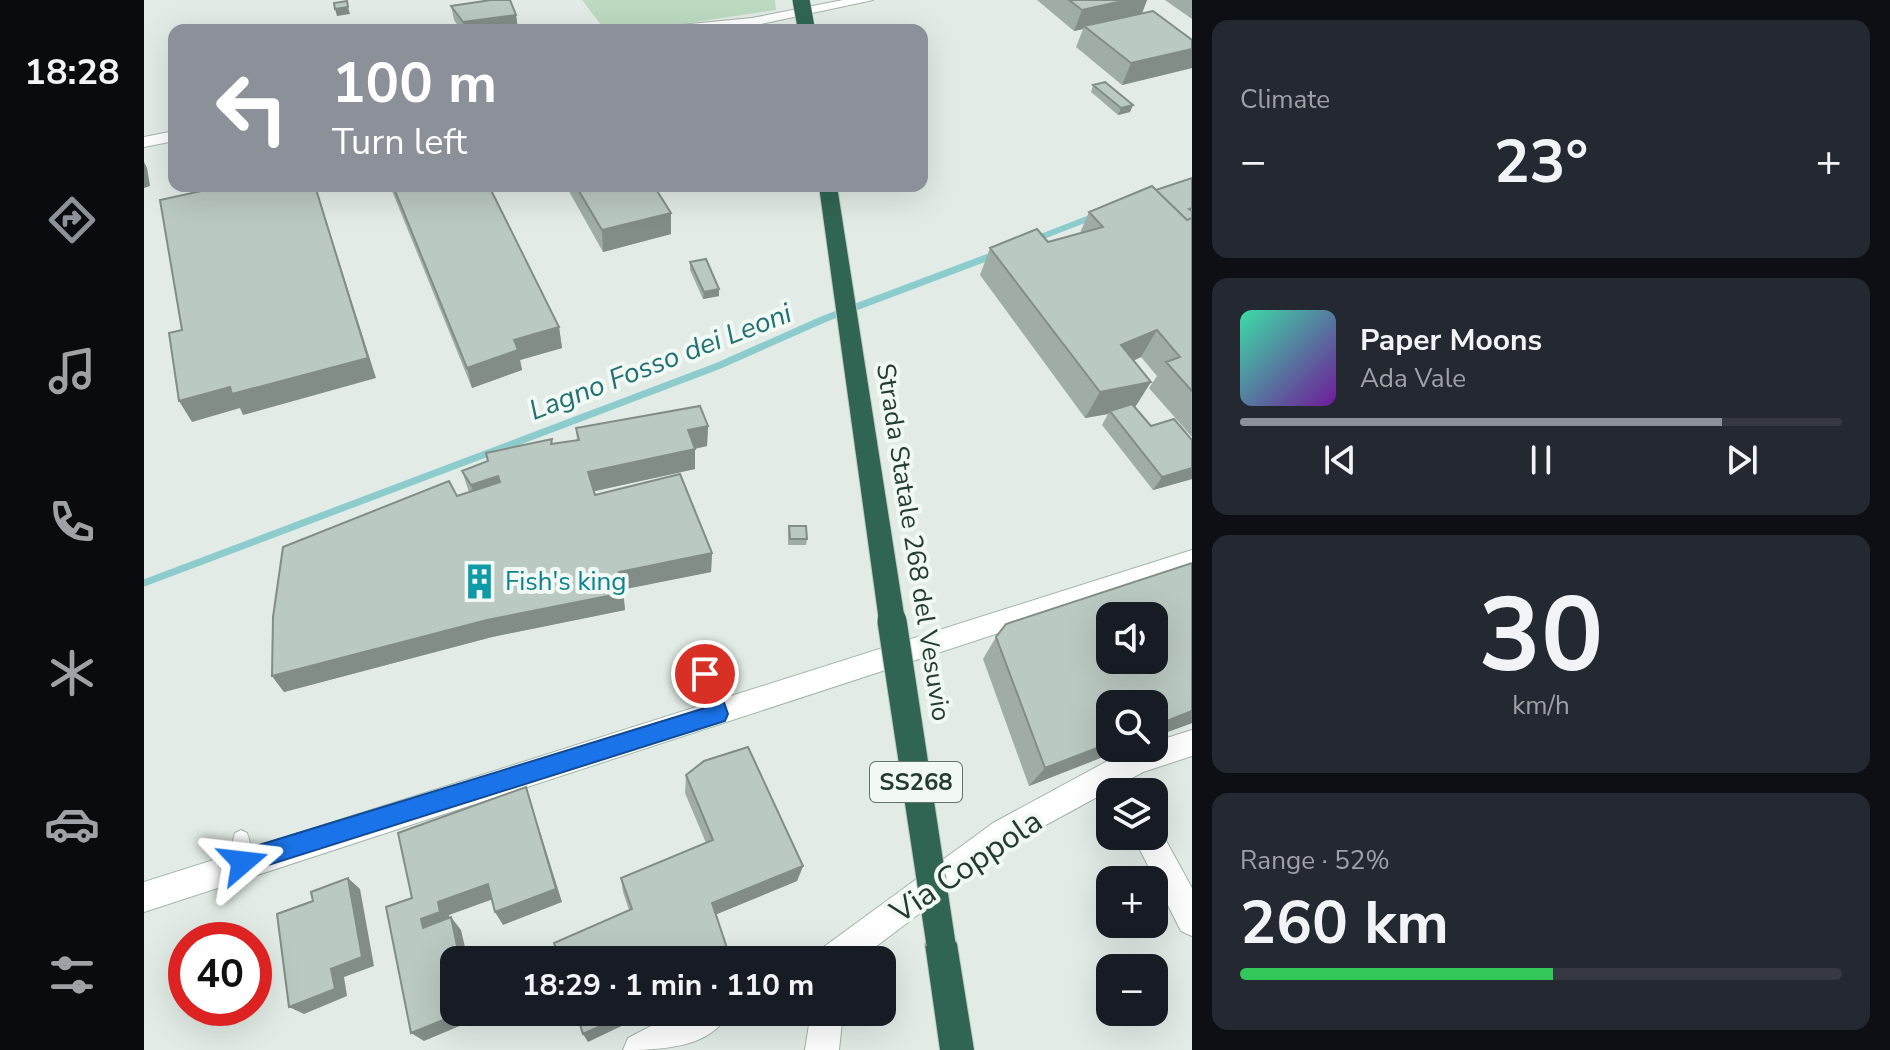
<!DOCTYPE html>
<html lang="en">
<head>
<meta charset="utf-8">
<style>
  body { margin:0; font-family:"Nunito Sans",sans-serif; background:#242831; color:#f1f3f6; height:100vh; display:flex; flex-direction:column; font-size:30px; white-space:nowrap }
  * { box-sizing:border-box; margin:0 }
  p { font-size:26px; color:#9ea1a6 }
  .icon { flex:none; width:44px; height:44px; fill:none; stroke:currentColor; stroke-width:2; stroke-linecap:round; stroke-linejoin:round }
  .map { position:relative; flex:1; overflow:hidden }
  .drawer { display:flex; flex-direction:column; gap:20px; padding:20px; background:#0d0f14; width:698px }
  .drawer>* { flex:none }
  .top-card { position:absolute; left:24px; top:24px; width:760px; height:168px; border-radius:16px; box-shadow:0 8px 32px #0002; background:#8c9099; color:#fff; overflow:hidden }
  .controls { position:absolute; left:952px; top:602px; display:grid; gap:16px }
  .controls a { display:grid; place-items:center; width:72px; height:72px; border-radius:16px; background:#171b24; box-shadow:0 8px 32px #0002; font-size:40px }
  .speed { position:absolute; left:24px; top:922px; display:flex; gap:16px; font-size:40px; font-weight:700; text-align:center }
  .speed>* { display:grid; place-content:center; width:104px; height:104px; border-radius:50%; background:#171b24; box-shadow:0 8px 32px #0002; line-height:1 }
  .speed .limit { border:12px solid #d22; background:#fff; color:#111 }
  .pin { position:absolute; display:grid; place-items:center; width:68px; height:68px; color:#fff; margin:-34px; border:4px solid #fff; border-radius:50%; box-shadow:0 2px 8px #0007 }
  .me { position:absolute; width:88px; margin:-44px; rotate:73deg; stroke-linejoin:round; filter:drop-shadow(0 0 6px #0008) }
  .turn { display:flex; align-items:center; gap:28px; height:168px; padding:0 32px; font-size:36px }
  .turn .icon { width:104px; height:104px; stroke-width:2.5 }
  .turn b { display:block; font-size:56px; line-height:68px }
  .big { font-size:60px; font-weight:700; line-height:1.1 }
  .drawer .widget { flex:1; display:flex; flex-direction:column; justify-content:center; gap:12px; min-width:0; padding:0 28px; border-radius:16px; background:#242831 }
  .drawer .dial { align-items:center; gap:0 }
  .dial b { font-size:104px; line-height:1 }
  .song { display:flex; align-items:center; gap:24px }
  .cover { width:96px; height:96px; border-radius:12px; background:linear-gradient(135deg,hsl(160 70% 55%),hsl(280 70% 35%)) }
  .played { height:8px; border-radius:4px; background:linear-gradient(90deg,#8c9099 80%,#363941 80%) }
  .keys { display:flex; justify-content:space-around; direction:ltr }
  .heat { display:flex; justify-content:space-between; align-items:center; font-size:44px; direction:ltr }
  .charge { height:12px; border-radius:6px; background:linear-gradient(90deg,#34c759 52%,#363941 0) }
  .trip { position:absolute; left:296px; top:946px; width:456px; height:80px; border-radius:16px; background:#171b24; box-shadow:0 8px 32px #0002; font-weight:700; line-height:80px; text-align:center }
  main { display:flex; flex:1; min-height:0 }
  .tab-bar { display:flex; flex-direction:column; width:144px; justify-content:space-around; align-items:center; background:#090b0e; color:#9ea1a6 }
  .tab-bar .icon { width:56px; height:56px }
  .tab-bar .selected { color:#8c9099 }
  .tab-bar b { font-size:36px; color:#f1f3f6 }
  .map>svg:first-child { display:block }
</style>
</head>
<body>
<main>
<nav class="tab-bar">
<b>18:28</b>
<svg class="icon selected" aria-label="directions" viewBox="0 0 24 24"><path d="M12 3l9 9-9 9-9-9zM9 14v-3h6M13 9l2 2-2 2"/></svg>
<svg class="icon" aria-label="music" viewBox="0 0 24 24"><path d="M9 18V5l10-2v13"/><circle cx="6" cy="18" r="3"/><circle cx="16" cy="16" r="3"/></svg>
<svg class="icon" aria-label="phone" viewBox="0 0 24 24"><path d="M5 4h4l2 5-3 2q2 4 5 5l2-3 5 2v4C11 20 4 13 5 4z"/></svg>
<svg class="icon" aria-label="climate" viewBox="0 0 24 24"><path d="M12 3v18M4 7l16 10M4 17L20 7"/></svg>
<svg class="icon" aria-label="car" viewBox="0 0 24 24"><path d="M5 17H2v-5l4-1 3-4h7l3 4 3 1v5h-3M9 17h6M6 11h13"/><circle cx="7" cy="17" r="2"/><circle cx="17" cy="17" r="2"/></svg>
<svg class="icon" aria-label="filters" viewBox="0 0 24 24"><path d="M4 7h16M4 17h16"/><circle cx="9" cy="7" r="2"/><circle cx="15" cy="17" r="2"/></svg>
</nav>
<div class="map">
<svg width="1048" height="1050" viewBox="0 0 1048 1050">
  <rect width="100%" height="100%" fill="#e2ebe6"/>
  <path fill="#bcdbc0" d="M438,0H631L632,10L496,30H461Z"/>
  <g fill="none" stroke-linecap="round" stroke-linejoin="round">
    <path stroke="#8dcccd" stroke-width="6" d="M889,240L951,216
      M837,260L850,255"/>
    <path stroke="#8dcccd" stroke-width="7" d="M0,583L574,366L680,319L842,258"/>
    <defs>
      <path id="lane" d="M561,667L567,669L569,674L582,714L580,719L574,721L568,719L566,714L553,674L555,669Z
        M97,830L103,833C107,843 109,858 105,868L99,871L93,868C89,858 87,843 91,833Z"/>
      <path id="street" d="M699,0H729L608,26L528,30L536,25L608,18Z
        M30,131V141L0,147V137Z
        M1048,730V756L999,772L869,843L714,960H672L677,949L849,823L982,751L1010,748V742Z
        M1010,824L1014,826L1048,888V936L1037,931L989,836H1010Z
        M534,1012H584C569,1049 513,1050 479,1050L484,1038Z
        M667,1012H699L695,1050H661Z"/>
      <path id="secondary" d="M1048,550V570L0,912V882Z"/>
      <path id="highway" d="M675,186H693L761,621L757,629L748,632L739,629L735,621Z
        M797,928L808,933L813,944L830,1050H796L781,944L786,933Z"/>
    </defs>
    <use href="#lane" stroke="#a5b3ac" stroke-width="2"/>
    <use href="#street" stroke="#a5b3ac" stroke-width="2"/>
    <use href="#secondary" stroke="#a1b6ac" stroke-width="2"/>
    <use href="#highway" stroke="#c1c8c5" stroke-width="2"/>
    <use href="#lane" fill="#fff" fill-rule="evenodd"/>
    <use href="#street" fill="#fff" fill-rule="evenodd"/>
    <use href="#secondary" fill="#fff" fill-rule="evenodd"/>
    <use href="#highway" fill="#316553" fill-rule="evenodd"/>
    <defs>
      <path id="highway-bridge-far1" d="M657,0L662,27"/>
      <path id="highway-bridge" d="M748,621L797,944"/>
    </defs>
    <use href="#highway-bridge-far1" stroke="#c1c8c5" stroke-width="18" stroke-linecap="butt"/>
    <use href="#highway-bridge" stroke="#c1c8c5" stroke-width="31" stroke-linecap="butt"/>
    <use href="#highway-bridge-far1" stroke="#316553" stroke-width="17"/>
    <use href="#highway-bridge" stroke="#316553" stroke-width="29"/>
  </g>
  <path fill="#a0ada6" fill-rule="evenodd" d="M893,0H1003L998,13L1048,68L978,85L932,47L939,29L930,31Z
    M1021,0H1048V19Z
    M307,6L372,15L374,29L366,30H317L310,20Z
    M949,85L986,112L974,115L947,92Z
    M1048,178V437L1005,388L1013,376L997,357L989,361L991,407L1007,426L1048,440V479L1009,490L958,425L964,414L941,418L836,275L846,248L904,242L936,233L945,212Z
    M246,186H345L415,327L418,348L376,360L378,370L328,388Z
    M422,186H510L527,213V234L459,252Z
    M546,262L575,289V296L559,299L546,270Z
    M564,426L563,446L551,449V469L450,491L451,495L568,553L567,572L479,589L481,610L348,637L140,692L128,676L313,496L325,492L318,471L408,444L433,440L432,428Z
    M645,526L663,539L662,545H644V533Z
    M1048,563V723L1010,737V704H966V748H982L885,786L839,659L852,637L862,624ZM966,616H1010V660H966Z
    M542,775L659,866L653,881L572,914L485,910L479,892L477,878L562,843L541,793Z"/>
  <path fill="#828d87" d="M983,0H1003L997,16L940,26L939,29L930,31L938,10Z
    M204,7L206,14L193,16L191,9Z
    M372,15L374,29L366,30H320L319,22Z
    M1048,49V68L978,85L987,63Z
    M989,105L986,112L974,115L977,108Z
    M0,162L3,168L6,186L0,188Z
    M171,186L232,378L99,415L96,408L48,422L35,401Z
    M527,213V234L459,252L458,230Z
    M575,289V296L559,299L560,292Z
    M415,327L418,348L376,360L378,370L328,388L323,368L370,340Z
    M1013,330L997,357L963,372L977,345Z
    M1007,382L990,409L966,411L964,414L941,418L956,392Z
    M564,426L563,446L544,450V430Z
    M551,449V469L447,492L444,472Z
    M1048,468V479L1009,490L1018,477Z
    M354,476L358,495L333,504L327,485Z
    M568,553L567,572L477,590L475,572Z
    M479,593L481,610L348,637L140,692L128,676L343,620Z
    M1048,711V723L1010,737V726Z
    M966,743V748H982L885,786L901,768Z
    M382,787L418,902L359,925L351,912Z
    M659,866L653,881L566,917L568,903Z
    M204,878L216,889L230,966L200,977L203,996L160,1014L145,1007L187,969Z
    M344,884L352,898L305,915L307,925L279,928L277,919L294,902Z
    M307,917L317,930L324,960H316Z
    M319,1012H336L337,1017L280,1041L267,1033Z
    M487,1012H507L444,1042L439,1034Z"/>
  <path fill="#bac9c1" stroke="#828d87" stroke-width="2" fill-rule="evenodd" d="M347,0H366L372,15L319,22L307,6Z
    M925,0H983L938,10Z
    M203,1L204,7L191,9L190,3Z
    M1009,11L1048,40V49L987,63L940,26Z
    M961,82L989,105L977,108L949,85Z
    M1048,178V208L1045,209L1048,211V218L1043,220L1012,190Z
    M80,186H171L224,358L88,394L86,387L35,401L25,333L38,330L16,200Z
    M249,186H345L415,327L370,340L374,350L323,368Z
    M432,186H510L527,213L458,230Z
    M1008,186L1043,220L1048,218V391L1022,362L1036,357L1013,330L977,345L1007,382L956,392L846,248L893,229L904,242L959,227L945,212Z
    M562,259L575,289L560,292L546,262Z
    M988,404L1007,426L1030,419L1048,440V468L1018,477L966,411Z
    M556,406L564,426L544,430L551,449L444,472L451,495L536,474L568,553L475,572L479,593L343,620L128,676L129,617L139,547L305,481L313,496L356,482L354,476L327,485L318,471L344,461L342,453L408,439L407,444L435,440L432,428Z
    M645,526H662L663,539H646Z
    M1048,563V711L1010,726V704H966V743L901,768L852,637L862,624ZM966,616H1010V660H966Z
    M604,747L659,866L568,903L587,960H416L410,943L488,909L477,878L569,840L542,775L560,761Z
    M382,787L412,889L351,912L344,884L294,902L296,912L277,919L279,928L307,917L316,960H310V1012H319L267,1033L242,907L268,898L254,833Z
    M204,878L218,957L187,969L191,989L145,1007L133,914L169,901L167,892Z
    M432,1012H487L439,1034Z"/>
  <path fill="#1a73e8" stroke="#114b97" stroke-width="2" d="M561,665L568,668L584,714L581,721L99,873L91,870L88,862L91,854L99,850L561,708L551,674L554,668Z"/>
  <defs>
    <symbol id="building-bare" viewBox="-9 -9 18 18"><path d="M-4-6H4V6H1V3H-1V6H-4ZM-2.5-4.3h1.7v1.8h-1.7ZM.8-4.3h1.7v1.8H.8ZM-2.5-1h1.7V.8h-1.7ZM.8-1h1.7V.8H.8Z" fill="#0f9aa8" stroke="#f2f8f4" stroke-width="2.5" paint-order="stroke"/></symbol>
  </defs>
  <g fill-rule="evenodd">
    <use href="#building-bare" x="310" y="556" width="51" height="51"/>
  </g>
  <g text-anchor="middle" stroke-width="8" stroke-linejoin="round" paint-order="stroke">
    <rect fill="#f2f8f4" stroke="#61746c" stroke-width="2" x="726" y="762" width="92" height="40" rx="6"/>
    <g font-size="24" font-weight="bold" fill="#233b31">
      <text x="772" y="790">SS268</text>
    </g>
    <g font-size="26" fill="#233b31" stroke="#f2f8f4">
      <text transform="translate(770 542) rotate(81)" y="9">Strada Statale 268 del Vesuvio</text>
    </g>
    <g font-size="26" fill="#0d838f" stroke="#f2f8f4" text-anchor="start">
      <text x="361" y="590">Fish's king</text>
    </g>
    <g font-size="28" font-style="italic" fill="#217173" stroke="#f2f8f4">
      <text transform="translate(516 361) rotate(-21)" y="10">Lagno Fosso dei Leoni</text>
    </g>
    <g font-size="32" fill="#233b31" stroke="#f2f8f4">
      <text transform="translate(822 866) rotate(-34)" y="11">Via Coppola</text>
    </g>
  </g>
</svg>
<div class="controls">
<a><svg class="icon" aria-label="sound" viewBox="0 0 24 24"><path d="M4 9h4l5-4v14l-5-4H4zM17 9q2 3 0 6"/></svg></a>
<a><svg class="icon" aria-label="search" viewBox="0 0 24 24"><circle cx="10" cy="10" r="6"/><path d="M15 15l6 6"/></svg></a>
<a><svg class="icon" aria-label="layers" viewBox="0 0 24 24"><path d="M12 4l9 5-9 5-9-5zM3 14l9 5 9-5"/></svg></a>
<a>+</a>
<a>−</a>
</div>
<div class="speed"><div class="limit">40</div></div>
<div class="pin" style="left:561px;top:674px;background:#d93025"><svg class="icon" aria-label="arrive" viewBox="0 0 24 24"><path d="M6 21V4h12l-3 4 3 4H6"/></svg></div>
<svg class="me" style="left:99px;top:862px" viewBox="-20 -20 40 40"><path d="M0-17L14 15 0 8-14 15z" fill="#1a73e8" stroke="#fff" stroke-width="4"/></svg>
<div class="trip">18:29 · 1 min · 110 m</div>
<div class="top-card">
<div class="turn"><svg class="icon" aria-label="left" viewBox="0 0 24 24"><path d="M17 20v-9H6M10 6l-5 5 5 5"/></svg><div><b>100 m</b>Turn left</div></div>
</div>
</div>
<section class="drawer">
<div class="widget"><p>Climate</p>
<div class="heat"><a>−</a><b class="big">23°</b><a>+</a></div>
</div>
<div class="widget">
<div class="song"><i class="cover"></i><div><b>Paper Moons</b><p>Ada Vale</p></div></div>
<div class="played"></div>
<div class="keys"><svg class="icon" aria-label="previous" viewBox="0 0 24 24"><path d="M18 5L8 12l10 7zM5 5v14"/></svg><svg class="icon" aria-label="pause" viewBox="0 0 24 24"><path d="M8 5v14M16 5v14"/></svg><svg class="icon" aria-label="next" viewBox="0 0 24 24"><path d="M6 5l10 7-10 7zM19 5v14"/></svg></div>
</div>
<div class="widget dial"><b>30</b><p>km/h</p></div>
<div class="widget"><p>Range · 52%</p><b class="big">260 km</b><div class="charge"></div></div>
</section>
</main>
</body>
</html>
